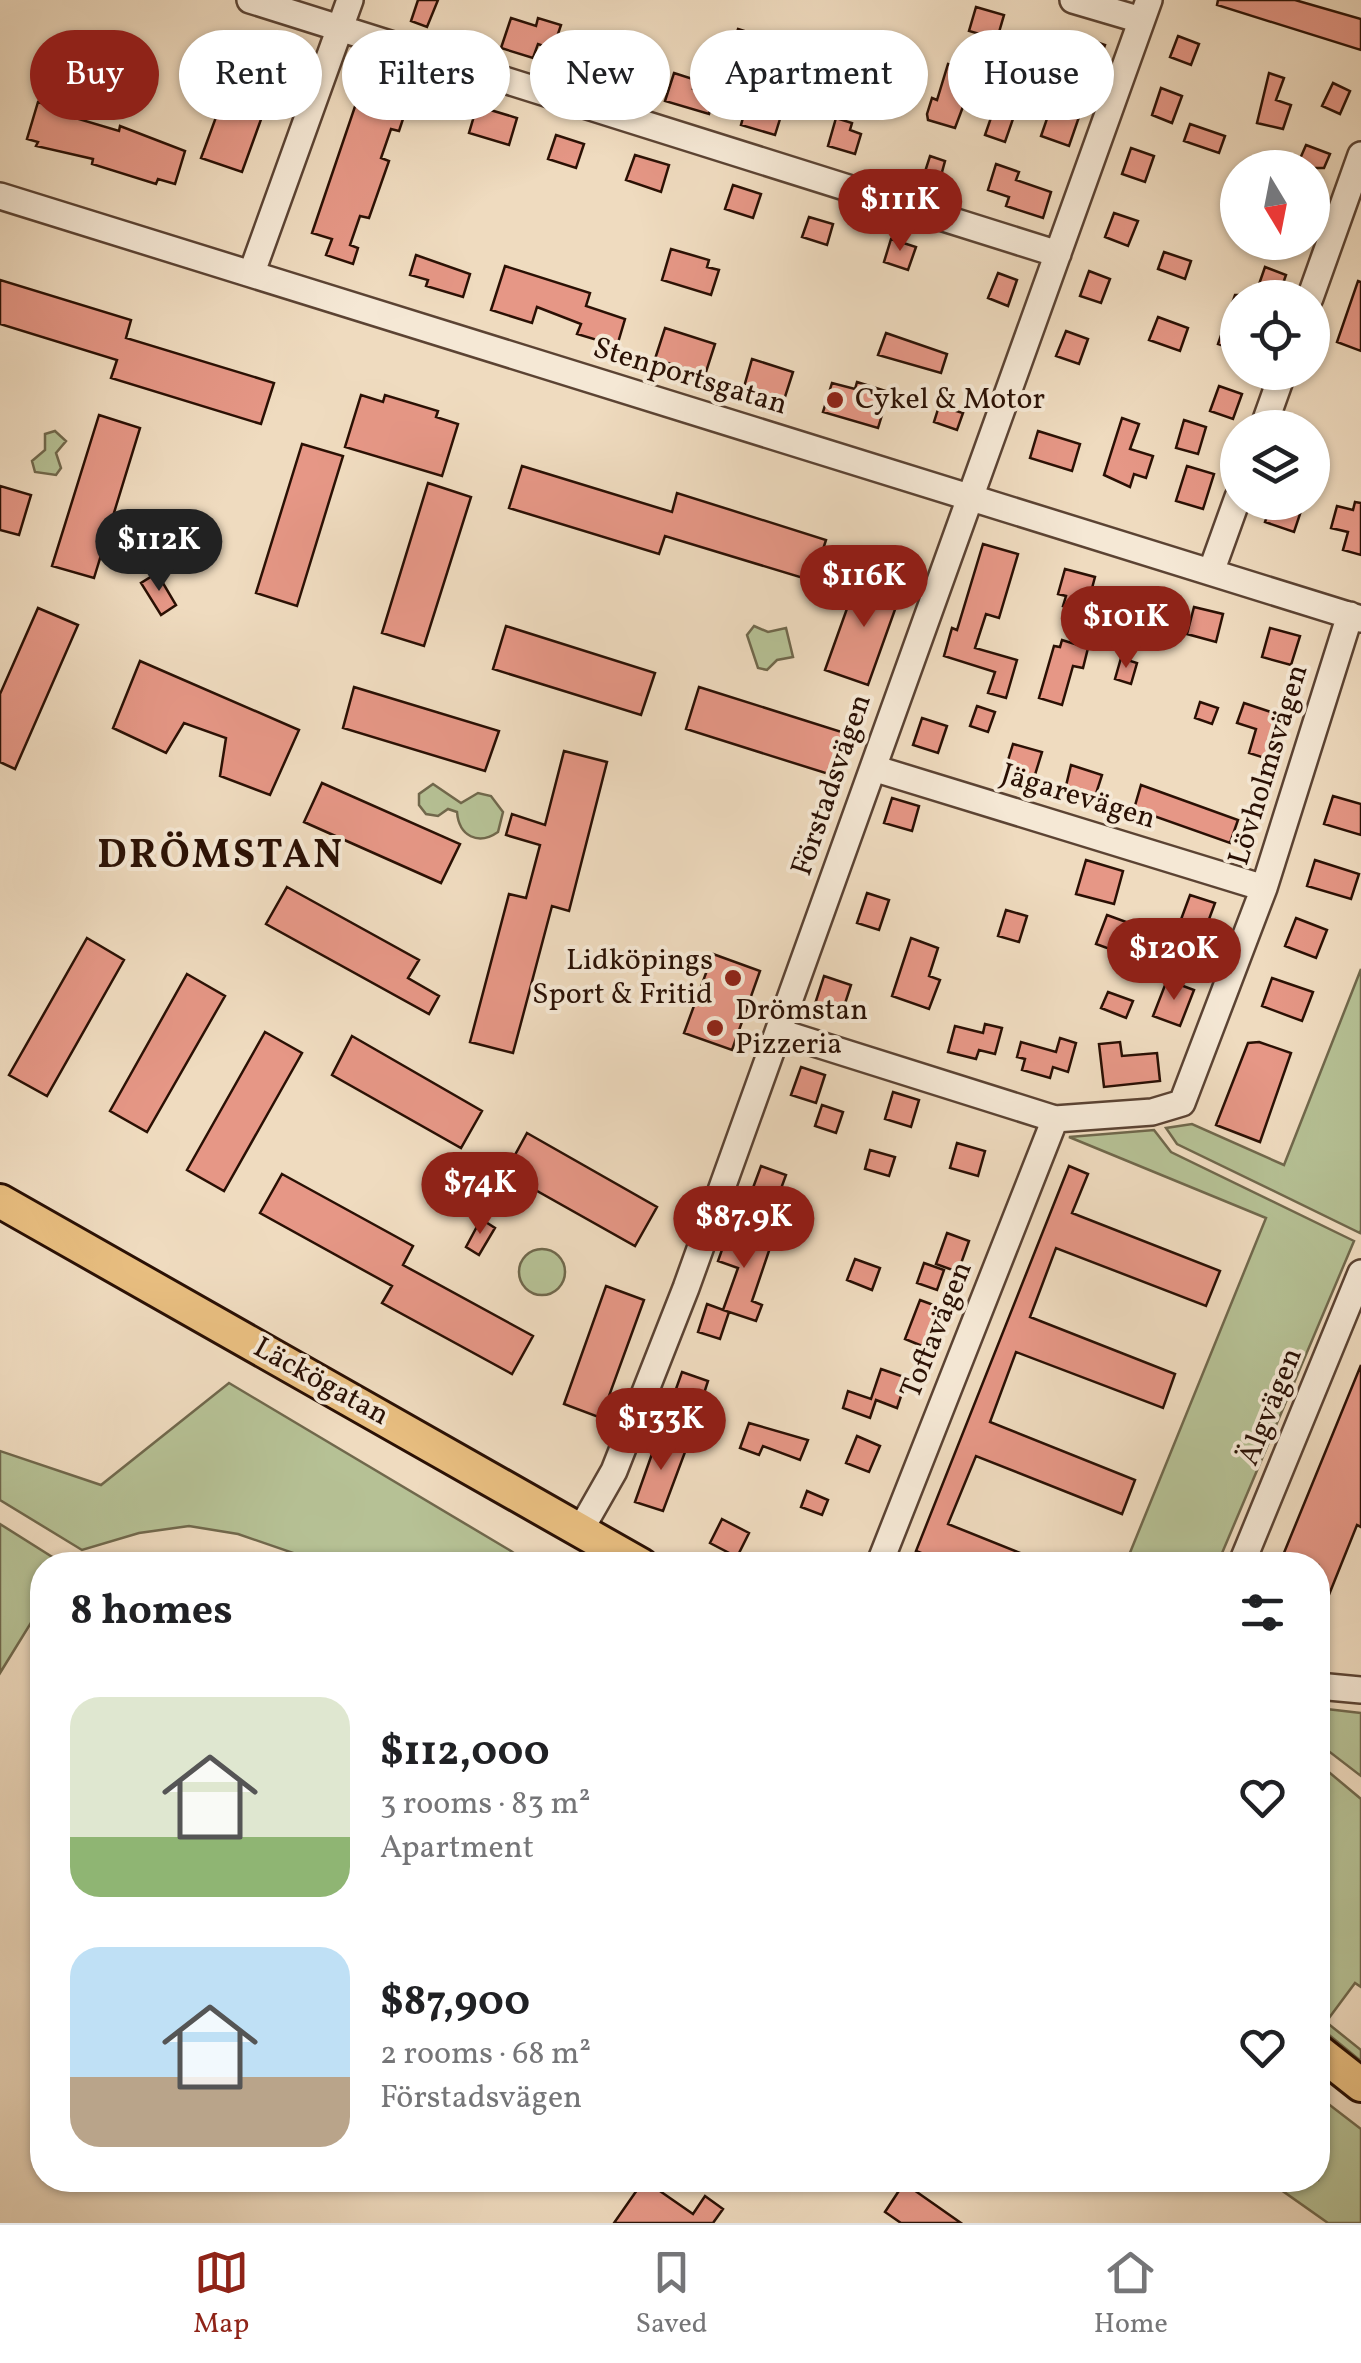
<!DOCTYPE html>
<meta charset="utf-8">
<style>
:root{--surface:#fff;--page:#f6f6f6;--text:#202124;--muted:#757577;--line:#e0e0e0;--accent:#8f2418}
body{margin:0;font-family:Vollkorn,serif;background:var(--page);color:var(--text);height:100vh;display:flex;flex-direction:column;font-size:38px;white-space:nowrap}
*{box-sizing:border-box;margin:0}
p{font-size:32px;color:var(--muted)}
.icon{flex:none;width:55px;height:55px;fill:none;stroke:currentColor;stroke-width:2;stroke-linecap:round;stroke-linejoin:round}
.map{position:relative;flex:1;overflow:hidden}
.details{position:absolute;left:30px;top:1552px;width:1300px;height:640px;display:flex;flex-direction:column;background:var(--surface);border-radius:40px;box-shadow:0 2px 8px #0004}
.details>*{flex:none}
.top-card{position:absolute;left:30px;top:30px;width:1302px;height:90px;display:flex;gap:20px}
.needle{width:65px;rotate:170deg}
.tools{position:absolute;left:1220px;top:150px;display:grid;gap:20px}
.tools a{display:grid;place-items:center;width:110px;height:110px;border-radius:50%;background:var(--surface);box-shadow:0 2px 8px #0004;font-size:50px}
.price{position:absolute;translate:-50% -85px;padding:0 22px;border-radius:35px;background:var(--accent);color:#fff;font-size:32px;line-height:65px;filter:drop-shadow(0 2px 5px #0008)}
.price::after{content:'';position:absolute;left:50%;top:60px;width:30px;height:22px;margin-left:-15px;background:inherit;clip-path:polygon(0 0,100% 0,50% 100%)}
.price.on{background:#222;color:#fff}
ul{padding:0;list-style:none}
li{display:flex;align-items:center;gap:30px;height:250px;padding:0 40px}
li span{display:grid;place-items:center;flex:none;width:280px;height:200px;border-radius:30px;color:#555}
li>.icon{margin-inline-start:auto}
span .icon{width:120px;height:120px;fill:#fffc;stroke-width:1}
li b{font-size:42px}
h2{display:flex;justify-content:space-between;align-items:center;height:120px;padding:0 40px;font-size:42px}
.pill{padding:0 35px;border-radius:45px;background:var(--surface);box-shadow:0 2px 8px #0004;font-size:35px;line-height:90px}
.pill.on{background:var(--accent);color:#fff}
.menu{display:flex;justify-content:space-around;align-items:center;height:140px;border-top:2px solid var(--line);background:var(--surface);font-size:28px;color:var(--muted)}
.menu a{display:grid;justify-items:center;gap:5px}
.menu .on{color:var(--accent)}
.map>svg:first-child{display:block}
.green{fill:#b6c195;stroke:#70684c;stroke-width:2.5}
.building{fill:#e69786;stroke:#2a1004;stroke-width:2.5}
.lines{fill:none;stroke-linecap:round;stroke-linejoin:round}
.minor-casing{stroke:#5b4333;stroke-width:30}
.major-casing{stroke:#2a1004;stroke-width:38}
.minor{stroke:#f5e8d5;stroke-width:25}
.major{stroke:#e8be80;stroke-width:32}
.poi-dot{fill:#8f2418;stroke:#f5e8d5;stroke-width:4}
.labels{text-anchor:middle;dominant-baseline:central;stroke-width:8;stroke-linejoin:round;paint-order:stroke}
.street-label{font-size:30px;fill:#2a1004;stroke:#f5e8d5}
.poi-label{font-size:30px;fill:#2a1004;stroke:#f5e8d5;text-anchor:start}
.district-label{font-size:40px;font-weight:bold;letter-spacing:2.5px;fill:#2a1004;stroke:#f5e8d5}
</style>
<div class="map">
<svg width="1361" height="2223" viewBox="0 0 1361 2223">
<rect width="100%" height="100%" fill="#efdbbf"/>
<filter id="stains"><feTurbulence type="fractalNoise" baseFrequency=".002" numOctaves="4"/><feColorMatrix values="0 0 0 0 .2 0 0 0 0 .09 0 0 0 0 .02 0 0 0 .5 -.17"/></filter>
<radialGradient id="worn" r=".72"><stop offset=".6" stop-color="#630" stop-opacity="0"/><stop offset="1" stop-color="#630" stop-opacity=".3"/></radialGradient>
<!-- green -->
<path class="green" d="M55,431L66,441L56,453L61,468L56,475L35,472L32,461L45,450V434Z
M754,626L768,632L786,628L793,657L777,660L767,670L758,668L747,635Z
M433,784L461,803L478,793L491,796L503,812L498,832C478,846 459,836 457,812L448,809L438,816L426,814L419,805V794Z
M1361,969V1230L1360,1233L1177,1144L1166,1128L1192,1124L1284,1165Z
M1154,1130L1171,1152L1354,1241L1217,1565H1125L1266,1218L1069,1137Z
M519 1272a23 23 0 1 1 46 0a23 23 0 1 1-46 0Z
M229,1383L511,1551L531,1565H328L238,1534L189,1526L139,1533L82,1550L0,1500V1451L101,1485Z
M0,1524L65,1565H42V1605L0,1673Z
M1318,1708L1361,1713V1776L1318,1743Z
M1318,1763L1361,1799V1987L1355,1983L1326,2022L1361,2050V2061L1318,2026Z
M1318,2096L1361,2129V2223H1328L1267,2180H1318Z"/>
<!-- building -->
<path class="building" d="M418,0H438L427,27L411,21Z
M1218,0H1295L1361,19V50L1217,5Z
M976,7L1004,15L997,39L969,31Z
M511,18L536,26L538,18L561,25L553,49L538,44L533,58L501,48Z
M738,29L766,38L761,54L733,45Z
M1076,35L1105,45L1094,75L1065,65Z
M1178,36L1199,44L1191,65L1170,57Z
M595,37L616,44L604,82L574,72L583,46L592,49Z
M1012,42L1028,47L1020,73L1003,68Z
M241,49L281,64L242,172L201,158Z
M948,64L976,72L955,128L928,120L927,114L932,98L937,100Z
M841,66L861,72L856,88L837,83Z
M674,73L696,80L693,89L714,96L709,114L665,101Z
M1269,73L1284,78L1276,100L1291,105L1283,129L1257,123Z
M366,74L405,87L396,113L404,116L399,131L391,129L381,158L389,161L369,218L360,216L350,245L358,248L353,264L326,255L332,239L312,233Z
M1333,83L1350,91L1340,114L1322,106Z
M1161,88L1182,96L1172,123L1152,115Z
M749,96L784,106L775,135L741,125Z
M38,102L57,108L55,112L119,131L120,126L185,151L175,184L158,179L156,184L92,164L93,159L36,146L38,142L27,139Z
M477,106L517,118L509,145L469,133Z
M1051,107L1079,117L1069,146L1041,136Z
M994,109L1014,116L1005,142L985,135Z
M836,118L852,123L850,130L861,134L855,154L828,146Z
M1190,124L1225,136L1219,153L1184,141Z
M556,135L584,144L576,168L548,159Z
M1306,145L1330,154L1324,168H1296Z
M1131,148L1154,156L1145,182L1122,174Z
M635,155L669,165L661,192L626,180Z
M930,156L945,161L939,183L923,178Z
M996,164L1019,172L1016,180L1051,192L1043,218L1006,206L1009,197L988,190Z
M733,185L761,194L753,218L725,209Z
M1114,213L1138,221L1128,246L1105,237Z
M809,217L833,224L827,245L802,237Z
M891,239L916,247L908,270L884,262Z
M671,249L709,260L707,267L719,270L711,295L662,280Z
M1164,252L1191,261L1185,279L1158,269Z
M416,255L470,274L463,297L426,286L428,280L410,275Z
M505,266L590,293L586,306L625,319L617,346L577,334L581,324L537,307L532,323L491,310Z
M1265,267L1286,275L1278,298L1257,290Z
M1089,271L1110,279L1101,303L1080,296Z
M998,273L1017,280L1008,306L988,298Z
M0,280L131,320L126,338L274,383L261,424L111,378L117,360L0,324Z
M1358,281L1361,282V351L1337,342Z
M1235,295H1238V351L1218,344Z
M1158,317L1188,328L1180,351L1149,340Z
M665,328L715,344L705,375L655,359Z
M1066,331L1088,339L1079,364L1056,356Z
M886,333L947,354L941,373L878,355Z
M752,359L793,372L784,400L744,387Z
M857,382L889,392L878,428L823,412L832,383L855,389Z
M1219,386L1242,394L1233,419L1210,411Z
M361,395L383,402L385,395L438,411L436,417L458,424L442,476L345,447Z
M939,406L963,413L957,430L934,422Z
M99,415L140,428L94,578L52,566Z
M1122,418L1139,424L1130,449L1153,456L1146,478L1134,474L1130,487L1104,475Z
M1184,420L1206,427L1198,454L1176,448Z
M1038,431L1080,444L1072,471L1030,458Z
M302,444L343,456L297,606L256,593Z
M522,466L672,512L677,493L826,540L813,581L665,536L659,554L509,508Z
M1187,466L1214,474L1203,509L1176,501Z
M428,483L471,497L424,646L382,633Z
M0,486L31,495L19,535L0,530Z
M1272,502L1302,508L1294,532L1265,522Z
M1355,502L1361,503V555L1343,550L1348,532L1331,528L1337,506L1353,510Z
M983,544L1018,554L999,618L986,614L975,648L1017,660L1006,698L988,693L995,672L944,656L952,628L957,630Z
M1065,569L1095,577L1088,603L1081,601L1078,610L1063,606L1066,596L1058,594Z
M157,573L176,605L161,615L141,583Z
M859,575L902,590L868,685L825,670Z
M1128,588L1155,596L1144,633L1131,629L1132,619L1120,615Z
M1194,607L1223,614L1216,642L1187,634Z
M38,608L78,625L15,769L0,762V694Z
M506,626L655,673L641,715L493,669Z
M1270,628L1300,636L1291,665L1262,657Z
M1062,640L1088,648L1083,668L1073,666L1062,705L1039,698L1054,646L1060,647Z
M1121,658L1137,663L1131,684L1115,679Z
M140,661L299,730L270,795L220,776L226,738L184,723L166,753L113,728Z
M354,687L499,731L485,771L343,728Z
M699,687L848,734L835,776L686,729Z
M1200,702L1218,708L1212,724L1195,718Z
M1244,703L1280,715L1271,760L1249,753L1256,729L1237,723Z
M977,706L995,712L988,732L970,726Z
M922,718L947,726L938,753L913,745Z
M1013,744L1042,752L1034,778L1005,770Z
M564,751L607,762L569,911L552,906L513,1053L470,1042L509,894L526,898L540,845L506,835L512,814L545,825Z
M1071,765L1102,775L1094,800L1065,790Z
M322,783L460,844L441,883L304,822Z
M1141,785L1238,820L1230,843L1134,809Z
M1333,796L1361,804V835L1324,824Z
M892,798L919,806L912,831L884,823Z
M1086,860L1123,871L1114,904L1076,894Z
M1315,860L1359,874L1351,899L1307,886Z
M287,887L419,960L408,978L439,996L429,1014L266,924Z
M867,893L889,900L879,930L857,923Z
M1190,895L1215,903L1198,949L1188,946L1184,957L1169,952Z
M1006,910L1027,916L1019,942L998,936Z
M1107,915L1129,923L1118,952L1096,944Z
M1296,918L1327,930L1316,958L1285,946Z
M87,938L124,960L47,1096L9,1075Z
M911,938L938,948L929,976L940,980L929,1009L892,996Z
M713,954L760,971L732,1050L684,1033Z
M187,974L225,996L147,1132L110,1111Z
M824,976L851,985L841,1016L814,1007Z
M1272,978L1313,992L1302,1021L1262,1006Z
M1167,980L1194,990L1180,1026L1153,1016Z
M1108,992L1133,1001L1126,1018L1101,1008Z
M985,1024L1002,1028L995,1054L979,1050L976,1059L948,1052L955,1026L983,1033Z
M265,1032L302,1053L224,1191L187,1170Z
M352,1036L482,1111L461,1148L332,1075Z
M1060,1038L1076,1043L1068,1072L1053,1067L1050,1078L1022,1070L1025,1059L1017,1057L1021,1042L1056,1052Z
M1120,1042L1122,1056L1157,1053L1160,1081L1104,1087L1099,1044Z
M1259,1042L1291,1053L1260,1142L1216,1125L1248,1043Z
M801,1067L825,1075L816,1103L791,1095Z
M893,1092L919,1100L911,1127L885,1119Z
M822,1105L843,1112L836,1133L815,1126Z
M527,1133L657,1207L635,1246L505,1173Z
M957,1143L985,1151L978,1176L950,1168Z
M870,1150L895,1157L889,1176L865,1169Z
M761,1166L786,1175L775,1205L750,1196Z
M1069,1166L1088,1174L1072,1213L1220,1271L1206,1306L1056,1248L1030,1317L1175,1374L1163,1408L1016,1352L990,1422L1135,1480L1122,1514L976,1456L948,1524L1050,1565H951L916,1551Z
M282,1174L413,1246L403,1265L533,1336L512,1374L382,1303L392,1286L260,1213Z
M481,1219L495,1228L479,1255L466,1247Z
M730,1227L772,1242L752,1301L762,1305L756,1321L723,1310L738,1268L718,1261Z
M947,1233L969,1241L958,1272L936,1264Z
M855,1259L880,1268L872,1290L847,1280Z
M924,1263L944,1270L937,1290L917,1283Z
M606,1286L644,1300L601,1418L564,1404Z
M920,1300L947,1310L932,1350L905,1339Z
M707,1304L729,1312L720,1339L698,1332Z
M1361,1365V1527L1357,1525L1318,1622V1565H1279Z
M881,1369L907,1378L897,1408L876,1400L870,1418L843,1408L848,1391L871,1399Z
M682,1372L708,1381L698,1412L671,1403Z
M749,1423L808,1440L800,1460L763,1446L759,1455L740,1448Z
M659,1434L688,1444L663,1511L635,1502Z
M857,1436L880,1446L869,1472L846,1463Z
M807,1491L828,1500L822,1515L801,1507Z
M722,1519L749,1533L737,1557L710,1543Z
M644,2180L693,2214L705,2196L723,2209L713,2223H614Z
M904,2183L961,2223H901L885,2212Z"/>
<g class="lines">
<defs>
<path id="minor" d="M250,0L1058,254
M1073,0L1141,20
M0,196L1361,619
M252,272L350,0
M1310,298L1361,155
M1263,428L1283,372
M1211,572L1238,497
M873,768L1264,888
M779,1032L1055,1119L1152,1112L1182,1103L1264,888L1350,615
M581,1529L614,1471L686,1288L1149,0
M879,1565L1055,1119
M1241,1565L1361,1273
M1318,1686L1361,1690"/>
<path id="major" d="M0,1201L641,1565
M1318,2051L1361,2085"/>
</defs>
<!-- minor casing -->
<use href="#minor" class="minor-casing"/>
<!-- major casing -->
<use href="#major" class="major-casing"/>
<!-- minor -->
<use href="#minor" class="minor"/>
<!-- major -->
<use href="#major" class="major"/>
</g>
<!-- markers -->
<g class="poi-dot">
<circle cx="835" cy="400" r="10"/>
<circle cx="733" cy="978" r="10"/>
<circle cx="715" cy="1028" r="10"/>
</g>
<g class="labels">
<!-- street labels -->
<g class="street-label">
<text transform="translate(690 377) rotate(17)">Stenportsgatan</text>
<text transform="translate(1269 765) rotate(-73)">Lövholmsvägen</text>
<text transform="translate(832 785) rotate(-71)">Förstadsvägen</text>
<text transform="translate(1078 797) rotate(17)">Jägarevägen</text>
<text transform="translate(937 1330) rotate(-68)">Toftavägen</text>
<text transform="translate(321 1382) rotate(29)">Läckögatan</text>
<text transform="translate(1271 1407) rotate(-68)">Älgvägen</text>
</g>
<!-- poi labels -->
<g class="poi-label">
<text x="855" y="400">Cykel &amp; Motor</text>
<text x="713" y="961" text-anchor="end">Lidköpings<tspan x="713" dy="34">Sport &amp; Fritid</tspan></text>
<text x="735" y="1011">Drömstan<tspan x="735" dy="34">Pizzeria</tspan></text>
</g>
<!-- district labels -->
<g class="district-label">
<text x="221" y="857">DRÖMSTAN</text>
</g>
</g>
<rect width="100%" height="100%" filter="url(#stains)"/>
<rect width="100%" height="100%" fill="url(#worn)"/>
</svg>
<div class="tools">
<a><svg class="needle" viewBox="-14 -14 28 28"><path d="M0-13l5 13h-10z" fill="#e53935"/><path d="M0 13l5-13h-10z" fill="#757577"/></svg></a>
<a><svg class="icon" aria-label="locate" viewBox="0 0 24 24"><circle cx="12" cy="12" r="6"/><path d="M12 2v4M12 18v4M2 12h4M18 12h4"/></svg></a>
<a><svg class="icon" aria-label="layers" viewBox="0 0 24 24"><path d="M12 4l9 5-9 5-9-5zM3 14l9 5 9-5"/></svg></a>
</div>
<b class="price" style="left:900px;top:254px">$111K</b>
<b class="price on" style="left:159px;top:594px">$112K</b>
<b class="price" style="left:864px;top:630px">$116K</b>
<b class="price" style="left:1126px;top:671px">$101K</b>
<b class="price" style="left:1174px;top:1003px">$120K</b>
<b class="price" style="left:480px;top:1237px">$74K</b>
<b class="price" style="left:744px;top:1271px">$87.9K</b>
<b class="price" style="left:661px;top:1473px">$133K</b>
<div class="top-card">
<a class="pill on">Buy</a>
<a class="pill">Rent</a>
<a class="pill">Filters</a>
<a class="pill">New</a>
<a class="pill">Apartment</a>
<a class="pill">House</a>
</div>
<section class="details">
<h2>8 homes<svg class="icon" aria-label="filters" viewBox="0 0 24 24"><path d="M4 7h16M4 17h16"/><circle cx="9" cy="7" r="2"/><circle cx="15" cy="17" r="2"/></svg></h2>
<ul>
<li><span style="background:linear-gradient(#dfe7d0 70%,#8fb573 0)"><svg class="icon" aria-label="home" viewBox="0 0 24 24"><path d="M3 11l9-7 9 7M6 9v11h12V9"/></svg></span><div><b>$112,000</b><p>3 rooms · 83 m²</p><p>Apartment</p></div><svg class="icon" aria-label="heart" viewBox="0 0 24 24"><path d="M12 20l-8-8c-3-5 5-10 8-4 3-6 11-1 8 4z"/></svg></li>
<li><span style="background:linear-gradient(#bfe0f5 65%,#b9a48a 0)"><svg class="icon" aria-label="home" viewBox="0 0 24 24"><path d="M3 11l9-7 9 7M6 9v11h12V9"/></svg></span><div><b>$87,900</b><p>2 rooms · 68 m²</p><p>Förstadsvägen</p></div><svg class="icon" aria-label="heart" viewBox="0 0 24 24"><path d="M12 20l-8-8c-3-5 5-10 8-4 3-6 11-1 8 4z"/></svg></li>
</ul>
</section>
</div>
<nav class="menu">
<a class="on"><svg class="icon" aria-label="map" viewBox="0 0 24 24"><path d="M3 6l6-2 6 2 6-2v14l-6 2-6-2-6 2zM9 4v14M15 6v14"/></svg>Map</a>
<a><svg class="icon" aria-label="saved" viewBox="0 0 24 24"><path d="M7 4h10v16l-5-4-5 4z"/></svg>Saved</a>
<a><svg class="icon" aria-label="home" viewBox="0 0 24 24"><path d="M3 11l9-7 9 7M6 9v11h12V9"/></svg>Home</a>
</nav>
